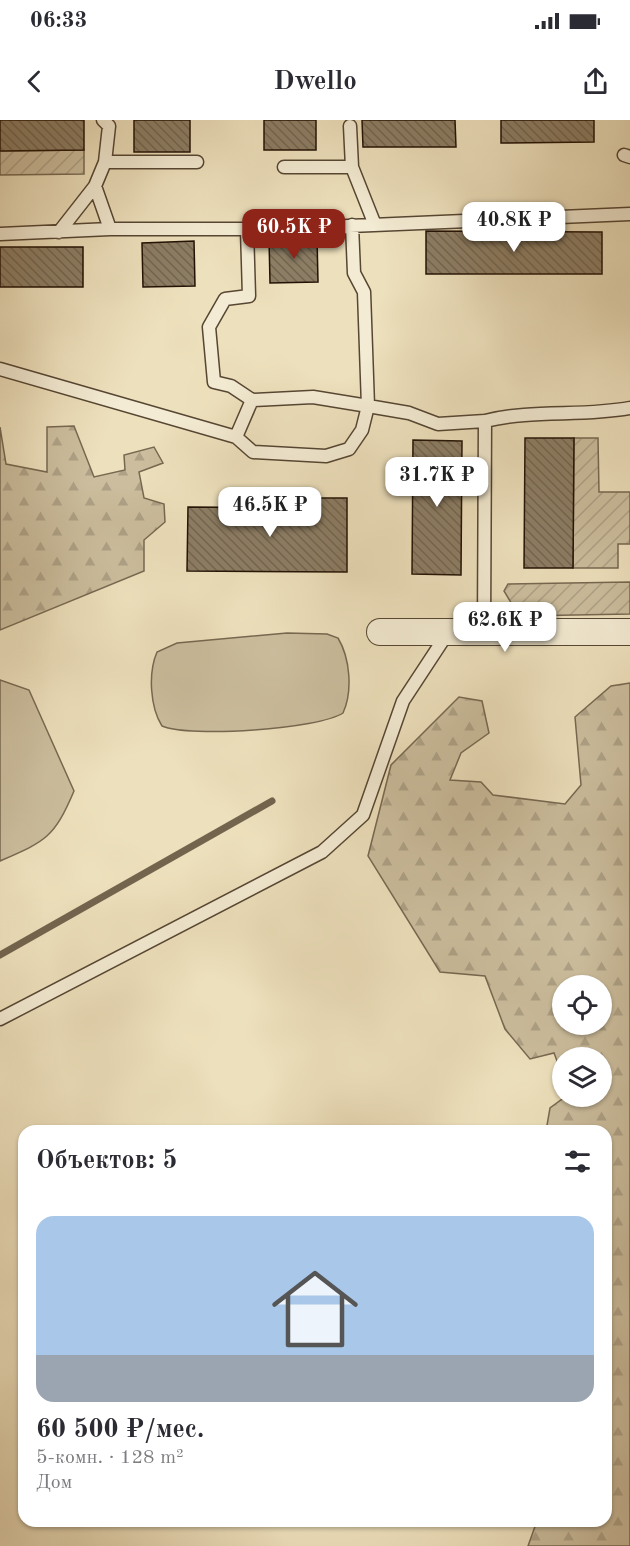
<!DOCTYPE html>
<html lang="ru">
<meta charset="utf-8">
<style>
:root{--surface:#fff;--page:#f2f2f3;--text:#2b2b33;--muted:#7c7c81;--line:#e1e1e2;--accent:#8f2418}
body{margin:0;font-family:"Old Standard TT",serif;background:var(--page);color:var(--text);height:100vh;display:flex;flex-direction:column;font-size:22px;white-space:nowrap}
*{box-sizing:border-box;margin:0}
p{font-size:20px;color:var(--muted)}
.icon{flex:none;width:33px;height:33px;fill:none;stroke:currentColor;stroke-width:2;stroke-linecap:round;stroke-linejoin:round}
.map{position:relative;flex:1;overflow:hidden}
.details{position:absolute;left:18px;top:1005px;width:594px;height:402px;display:flex;flex-direction:column;background:var(--surface);border-radius:18px;box-shadow:0 2px 4px #0004}
.details>*{flex:none}
.buttons{position:absolute;left:552px;top:855px;display:grid;gap:12px}
.buttons a{display:grid;place-items:center;width:60px;height:60px;border-radius:50%;background:var(--surface);box-shadow:0 2px 4px #0004;font-size:30px}
.price{position:absolute;translate:-50% -51px;padding:0 14px;border-radius:12px;background:#fff;color:#222;font-size:20px;line-height:39px;filter:drop-shadow(0 2px 3px #0008)}
.price::after{content:'';position:absolute;left:50%;top:36px;width:18px;height:14px;margin-left:-9px;background:inherit;clip-path:polygon(0 0,100% 0,50% 100%)}
.price.on{background:var(--accent);color:#fff}
ul{padding:0;list-style:none}
li{display:grid;align-content:center;gap:12px;height:318px;padding:0 18px}
li+li{border-top:2px solid var(--line)}
li span{display:grid;place-items:center;height:186px;border-radius:18px;color:#555}
li>.icon{margin-inline-start:auto}
span .icon{width:108px;height:108px;fill:#fffc;stroke-width:1}
li b{font-size:26px}
h2{display:flex;justify-content:space-between;align-items:center;height:72px;padding:0 18px;font-size:26px}
.status{display:flex;justify-content:space-between;align-items:center;height:42px;padding:0 30px;background:var(--surface);direction:ltr}
.status svg{height:16px;fill:currentColor}
header{display:flex;justify-content:space-between;align-items:center;height:78px;padding:0 18px;background:var(--surface);font-size:27px;font-weight:700}
.map>svg:first-child{display:block}
.grass{fill:#cbbd9d;stroke:#776851;stroke-width:1.5}
.forest{fill:url(#forest-firs);stroke:#776851;stroke-width:1.5;fill-rule:evenodd}
.garden{fill:url(#garden-furrows);stroke:#776851;stroke-width:1.5}
.lines{fill:none;stroke-linecap:round;stroke-linejoin:round}
.stream{stroke:#73644e;stroke-width:7}
.building{fill:url(#building-back-hatch);stroke:#231205;stroke-width:1.5}
.service-casing{stroke:#564633;stroke-width:15}
.minor-casing{stroke:#564633;stroke-width:28}
.service{stroke:#f3ebd3;stroke-width:12}
.minor{stroke:#f3ebd3;stroke-width:26}
</style>
<div class="status"><b>06:33</b><svg viewBox="0 0 49 12"><path d="M0 12V9h3v3zM5 12V6h3v6zM10 12V3h3v9zM15 12V0h3v12zM26 1h20v11H26zM47 4h2v5h-2z"/></svg></div>
<header><svg class="icon" aria-label="back" viewBox="0 0 24 24"><path d="M15 5l-7 7 7 7"/></svg>Dwello<svg class="icon" aria-label="share" viewBox="0 0 24 24"><path d="M12 15V3M7 8l5-5 5 5M5 13v7h14v-7"/></svg></header>
<div class="map">
<svg width="630" height="1426" viewBox="0 0 630 1426">
<defs>
<pattern id="forest-firs" width="22" height="20" patternUnits="userSpaceOnUse" patternTransform="scale(1.5)"><rect width="22" height="20" fill="#cbbd9d"/><path d="M5 1l3.5 6h-7zM16 11l3.5 6h-7z" fill="#aea186"/></pattern>
<pattern id="garden-furrows" width="10" height="10" patternUnits="userSpaceOnUse" patternTransform="scale(1.5)"><rect width="10" height="10" fill="#cbbd9d"/><path d="M-1 1l2-2M0 10L10 0M9 11l2-2" fill="none" stroke="#aea186"/></pattern>
<pattern id="building-back-hatch" width="6" height="6" patternUnits="userSpaceOnUse" patternTransform="scale(1.5)"><rect width="6" height="6" fill="#8c7d64"/><path d="M-1 5l2 2M0 0l6 6M5-1l2 2" fill="none" stroke="#726550"/></pattern>
</defs>
<rect width="100%" height="100%" fill="#ede0bc"/>
<filter id="stains"><feTurbulence type="fractalNoise" baseFrequency=".00333" numOctaves="4"/><feColorMatrix values="0 0 0 0 .2 0 0 0 0 .09 0 0 0 0 .02 0 0 0 .5 -.17"/></filter>
<radialGradient id="worn" r=".72"><stop offset=".6" stop-color="#630" stop-opacity="0"/><stop offset="1" stop-color="#630" stop-opacity=".3"/></radialGradient>
<!-- grass -->
<path class="grass" d="M287,513L327,514L338,518C350,538 353,571 343,593C319,609 190,618 162,606C150,587 148,553 157,532L177,523Z
M0,560L29,570L74,671C54,718 46,721 0,741Z"/>
<!-- forest -->
<path class="forest" d="M74,306L94,357L125,350L124,335L154,327L163,343L139,352L144,378L164,384L165,402L144,420V451L0,510V307L6,344L47,352V307Z
M630,563V1426H528L537,1401H606V1011H546L550,988L565,977L602,976V938H562V954L554,933L530,939L505,909L485,856L440,852L368,736L391,645L459,577L482,581L489,613L461,633L450,660L481,662L493,675L565,684L581,665L575,597L611,566ZM562,866H602V904H562Z"/>
<!-- garden -->
<path class="garden" d="M84,30V54L0,55V31Z
M574,318H598L599,372H630V424H618V448H573Z
M630,462V494L519,496L504,471L508,464Z"/>
<g class="lines">
<!-- stream -->
<path class="stream" d="M0,835L272,681"/>
</g>
<!-- building -->
<path class="building" d="M0,0H84V30L0,31Z
M134,0H190V32H134Z
M264,0H316V30H264Z
M362,0H455L456,27H363Z
M501,0H594V22L501,23Z
M426,111L602,112V154H426Z
M317,117L318,162L270,163L269,118Z
M194,121L195,166L143,167L142,123Z
M0,127H83V167H0Z
M525,318H574L573,448H524Z
M413,320L462,321L461,455L412,454Z
M304,378H347V452L187,451L188,387L304,388Z"/>
<g class="lines">
<defs>
<path id="service" d="M103,0L109,6L105,42L95,66L110,109
M350,6L352,47L375,105
M624,35L630,37
M105,42H197
M284,47H352
M247,109L249,176L225,179L209,207L214,262L231,266L252,280
M59,112L95,66
M0,114L110,109H279L630,94
M0,249L236,317L253,332L326,336L349,329L362,310L368,286L409,293L438,304L485,301L484,511
M485,301C533,289 582,297 630,288
M236,317L252,280L313,277L368,286L364,172L354,153L352,105
M0,899L322,732L363,695L403,581L449,511"/>
<path id="minor" d="M380,512H630"/>
</defs>
<!-- service casing -->
<use href="#service" class="service-casing"/>
<!-- minor casing -->
<use href="#minor" class="minor-casing"/>
<!-- service -->
<use href="#service" class="service"/>
<!-- minor -->
<use href="#minor" class="minor"/>
</g>
<rect width="100%" height="100%" filter="url(#stains)"/>
<rect width="100%" height="100%" fill="url(#worn)"/>
</svg>
<div class="buttons">
<a><svg class="icon" aria-label="locate" viewBox="0 0 24 24"><circle cx="12" cy="12" r="6"/><path d="M12 2v4M12 18v4M2 12h4M18 12h4"/></svg></a>
<a><svg class="icon" aria-label="layers" viewBox="0 0 24 24"><path d="M12 4l9 5-9 5-9-5zM3 14l9 5 9-5"/></svg></a>
</div>
<b class="price" style="left:514px;top:133px">40.8K ₽</b>
<b class="price on" style="left:294px;top:140px">60.5K ₽</b>
<b class="price" style="left:437px;top:388px">31.7K ₽</b>
<b class="price" style="left:270px;top:418px">46.5K ₽</b>
<b class="price" style="left:505px;top:533px">62.6K ₽</b>
<section class="details">
<h2>Объектов: 5<svg class="icon" aria-label="filters" viewBox="0 0 24 24"><path d="M4 7h16M4 17h16"/><circle cx="9" cy="7" r="2"/><circle cx="15" cy="17" r="2"/></svg></h2>
<ul>
<li><span style="background:linear-gradient(#a9c7e8 75%,#9aa5b1 0)"><svg class="icon" aria-label="home" viewBox="0 0 24 24"><path d="M3 11l9-7 9 7M6 9v11h12V9"/></svg></span><div><b>60 500 ₽/мес.</b><p>5-комн. · 128 m²</p><p>Дом</p></div></li>
</ul>
</section>
</div>
